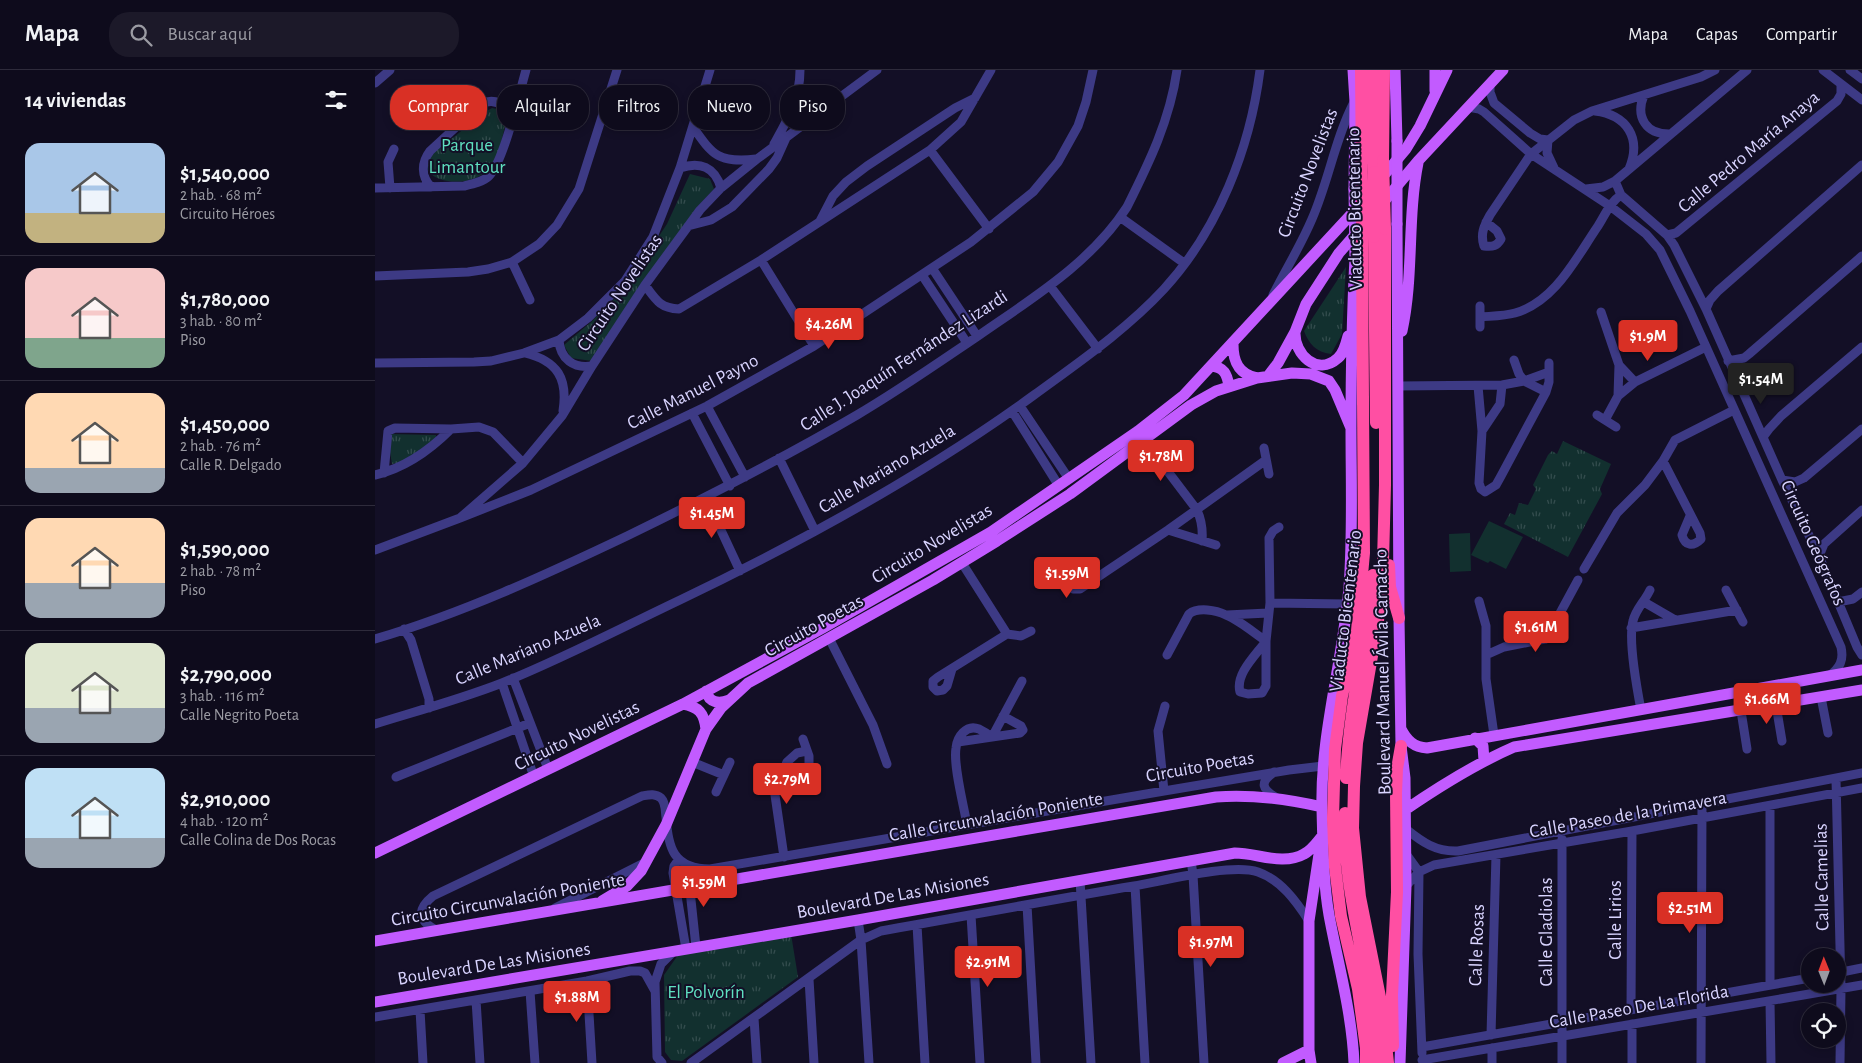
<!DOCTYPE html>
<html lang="es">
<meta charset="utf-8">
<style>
:root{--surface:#0e0b1c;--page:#1c1929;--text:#f1f3f6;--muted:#9b9ba3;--line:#2e2b3b;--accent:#d93025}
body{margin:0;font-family:"Alegreya Sans",sans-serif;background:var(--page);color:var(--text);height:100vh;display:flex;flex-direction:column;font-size:19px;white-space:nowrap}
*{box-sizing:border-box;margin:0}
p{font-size:16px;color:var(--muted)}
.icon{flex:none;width:28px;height:28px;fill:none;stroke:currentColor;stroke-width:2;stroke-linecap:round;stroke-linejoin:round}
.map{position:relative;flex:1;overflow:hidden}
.sheet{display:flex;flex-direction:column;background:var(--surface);width:375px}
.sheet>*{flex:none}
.hud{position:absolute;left:15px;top:15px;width:475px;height:45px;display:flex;gap:10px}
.needle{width:32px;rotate:359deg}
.fabs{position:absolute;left:1426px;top:878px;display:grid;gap:10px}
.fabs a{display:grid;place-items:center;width:45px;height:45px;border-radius:50%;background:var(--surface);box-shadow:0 2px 8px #0003,0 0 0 1px var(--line);font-size:25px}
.price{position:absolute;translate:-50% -42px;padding:0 11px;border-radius:5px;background:var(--accent);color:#fff;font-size:16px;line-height:32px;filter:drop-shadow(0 1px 2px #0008)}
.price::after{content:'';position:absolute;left:50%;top:30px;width:15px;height:11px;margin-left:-8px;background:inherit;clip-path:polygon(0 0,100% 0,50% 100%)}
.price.current{background:#222;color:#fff}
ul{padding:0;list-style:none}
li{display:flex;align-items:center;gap:15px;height:125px;padding:0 25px}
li+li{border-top:1px solid var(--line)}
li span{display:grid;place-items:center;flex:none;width:140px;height:100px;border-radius:15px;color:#555}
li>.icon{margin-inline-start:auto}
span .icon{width:60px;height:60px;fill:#fffc;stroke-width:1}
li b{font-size:21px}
h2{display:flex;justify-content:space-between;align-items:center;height:60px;padding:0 25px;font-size:21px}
.chip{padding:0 18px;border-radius:20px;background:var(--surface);box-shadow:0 2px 8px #0003,0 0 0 1px var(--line);font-size:18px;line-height:45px}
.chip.current{background:var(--accent);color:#fff}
header{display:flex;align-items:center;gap:30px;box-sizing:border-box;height:70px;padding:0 25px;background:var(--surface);border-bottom:1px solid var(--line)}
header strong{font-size:24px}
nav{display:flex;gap:28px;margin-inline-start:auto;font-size:18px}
.search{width:350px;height:45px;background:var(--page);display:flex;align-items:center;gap:12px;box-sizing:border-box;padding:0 18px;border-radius:20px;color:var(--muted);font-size:19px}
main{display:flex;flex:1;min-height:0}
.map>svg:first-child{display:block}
.park{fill:url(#park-tufts)}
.pitch{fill:#12302f}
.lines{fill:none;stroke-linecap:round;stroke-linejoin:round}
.minor{stroke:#3d3a85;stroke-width:9}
.major{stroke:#c25bff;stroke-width:11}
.highway{stroke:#ff4fa3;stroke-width:12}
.major-bridge{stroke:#c25bff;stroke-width:11}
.highway-bridge{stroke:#ff4fa3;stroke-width:12}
.labels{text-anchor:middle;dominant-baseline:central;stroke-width:4;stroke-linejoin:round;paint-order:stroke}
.park-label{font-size:19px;fill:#5fe0c0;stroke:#130f26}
.street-label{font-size:19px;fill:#d9d4ff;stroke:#130f26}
</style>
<header>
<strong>Mapa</strong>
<div class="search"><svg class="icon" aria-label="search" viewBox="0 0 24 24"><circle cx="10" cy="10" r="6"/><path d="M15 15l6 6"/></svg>Buscar aquí</div>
<nav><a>Mapa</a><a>Capas</a><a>Compartir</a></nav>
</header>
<main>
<section class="sheet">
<h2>14 viviendas<svg class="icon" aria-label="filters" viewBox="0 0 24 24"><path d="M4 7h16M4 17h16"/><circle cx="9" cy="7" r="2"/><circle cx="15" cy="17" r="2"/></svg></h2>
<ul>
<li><span style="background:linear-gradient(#a9c7e8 70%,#c2b280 0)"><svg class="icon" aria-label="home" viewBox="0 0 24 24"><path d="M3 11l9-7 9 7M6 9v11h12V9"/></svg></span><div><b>$1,540,000</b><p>2 hab. · 68 m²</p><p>Circuito Héroes</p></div></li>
<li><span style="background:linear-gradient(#f6c9c9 70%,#7fa58c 0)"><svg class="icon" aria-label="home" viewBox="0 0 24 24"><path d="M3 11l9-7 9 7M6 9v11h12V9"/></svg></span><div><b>$1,780,000</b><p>3 hab. · 80 m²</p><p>Piso</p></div></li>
<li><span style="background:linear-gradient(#ffd9b3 75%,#9aa5b1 0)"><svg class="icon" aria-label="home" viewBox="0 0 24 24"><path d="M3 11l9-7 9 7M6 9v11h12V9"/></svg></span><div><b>$1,450,000</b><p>2 hab. · 76 m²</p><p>Calle R. Delgado</p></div></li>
<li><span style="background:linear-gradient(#ffd9b3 65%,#9aa5b1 0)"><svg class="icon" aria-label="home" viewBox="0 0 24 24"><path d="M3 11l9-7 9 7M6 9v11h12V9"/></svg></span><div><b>$1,590,000</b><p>2 hab. · 78 m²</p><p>Piso</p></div></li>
<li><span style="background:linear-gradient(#dfe7d0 65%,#9aa5b1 0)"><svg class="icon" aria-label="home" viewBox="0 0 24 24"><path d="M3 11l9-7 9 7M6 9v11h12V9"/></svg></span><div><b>$2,790,000</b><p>3 hab. · 116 m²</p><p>Calle Negrito Poeta</p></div></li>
<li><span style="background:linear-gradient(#bfe0f5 70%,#9aa5b1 0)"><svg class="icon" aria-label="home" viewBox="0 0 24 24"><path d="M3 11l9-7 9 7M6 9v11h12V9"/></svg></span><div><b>$2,910,000</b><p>4 hab. · 120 m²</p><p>Calle Colina de Dos Rocas</p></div></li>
</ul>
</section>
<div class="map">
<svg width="1487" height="993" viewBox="0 0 1487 993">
<defs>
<pattern id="park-tufts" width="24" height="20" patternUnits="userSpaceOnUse" patternTransform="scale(1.25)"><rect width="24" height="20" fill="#12302f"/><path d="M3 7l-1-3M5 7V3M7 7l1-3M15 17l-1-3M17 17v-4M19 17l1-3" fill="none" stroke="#344d4e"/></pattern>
</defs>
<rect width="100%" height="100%" fill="#130f26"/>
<!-- park -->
<path class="park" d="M117,38L127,40L132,46C129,60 125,83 117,95C113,101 105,107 98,109C85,114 54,113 51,95C51,92 53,87 54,83L79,67L108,43Z
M315,104L335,109L339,119L322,137L217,291L196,288L189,275L216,252L249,219L292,154Z
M971,197L967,264L956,284C941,282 934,274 929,261Z
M12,364L61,365V370L34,391L17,394Z
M1188,371L1236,394L1225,419L1227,424L1193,487L1129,454L1135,443L1140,445L1144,433L1153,435L1161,419L1158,415L1173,385L1177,381L1182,384Z
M416,864L423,907L307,991L296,990L290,982L289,905L303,885Z"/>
<!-- pitch -->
<path class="pitch" d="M1114,451L1148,467L1131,499L1115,491L1113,493L1096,485Z
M1095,463L1096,501L1075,502L1074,464Z"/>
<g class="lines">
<!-- minor -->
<path class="minor" d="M1448,0L1487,30
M1475,0L1487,9
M0,13L15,0
M1115,14V22L1119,33L1155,63L1165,69L1173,70
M1269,25C1260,47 1271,65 1296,64
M1093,37L1104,39L1109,42L1156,84L1235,136L1271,164L1285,180L1315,241L1466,577C1469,590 1465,598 1454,606
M418,38L437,49
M1220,41C1252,45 1267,68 1254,99
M318,57C338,86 344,93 381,89
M1173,70L1172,83L1179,98
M399,74C413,49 425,29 425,0
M555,80L614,159
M305,98C325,91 340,97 346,118
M1240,111L1246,125L1292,165L1299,175L1331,239L1407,410L1444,486L1482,577L1487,585
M56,117C46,106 46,93 55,81L106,34C120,27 130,34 137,48
M0,118L89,116C98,114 108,112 114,106C129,91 144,24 151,0
M15,118L13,92L19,79
M1211,119L1228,117L1240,111L1372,0
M745,147L809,193
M445,151L458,126L471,112L492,96L580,38L600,28
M1111,152L1122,161L1126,169C1122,176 1118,177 1109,176C1105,164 1109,156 1115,145L1156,84L1199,50L1217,41L1326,7L1340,0
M313,156L336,150L357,137L394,99L402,88L411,68
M1292,165L1301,163L1462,31L1466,24V14
M386,190L439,276
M137,192L155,230
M557,198L602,266
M547,205L592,273
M0,206L93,202L113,199L137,192L164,174L182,155L204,119L242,0
M270,215C281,230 285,238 304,239L386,190L555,80L586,52L616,0
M675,216L723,279
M898,225C911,199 926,175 937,149C954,110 960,69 979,32
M1331,239L1335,230L1343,221L1487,95
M1226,242L1244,295L1243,326
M1105,247C1117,246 1129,246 1140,243C1180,232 1201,188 1223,156C1230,145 1235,132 1246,125
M1105,257V236
M184,270C185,289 199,299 217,296
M150,283C183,291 193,309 188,341
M1139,290L1144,304L1149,311L1174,302
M1353,291L1369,288L1374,284L1487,186
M0,293L99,292L116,291L149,283L184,270L213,248L250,211L278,167L305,98L335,0
M1244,295L1260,312
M1023,316L1127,315L1149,311L1171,322
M1103,316L1107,361L1104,413L1106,419L1110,422L1121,415L1126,406L1171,322L1174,312V293
M332,336L370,407
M645,336L694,409
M637,341L684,416
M317,343L355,416
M1222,345L1241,357
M1230,350L1243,326L1260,312L1331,277
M1107,361L1125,334L1127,315
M1388,367L1394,359L1406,346L1487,277
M769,370L822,440C827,451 828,459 827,471
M889,378L894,404
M404,388L440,461
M1288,391L1325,463L1326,469C1318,477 1310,476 1307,465L1315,446
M9,403L13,361L20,358L76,359
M0,405C30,398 54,381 76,359L104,357L118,362L148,393
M1407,410L1420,412L1429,408L1487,359
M331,428L365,501
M85,448L156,420L332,336L439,276L596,172L658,122L683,92L703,56L711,32L718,0
M793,460L841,475
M0,480L85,448L148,393L187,346L217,296L270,215L325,140L346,118L382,89L502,0
M1444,486L1449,474L1487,440
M587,493L632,564L646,566L656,561
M1209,499L1242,443L1270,415L1288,391L1300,370L1359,340
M689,512L698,519H705L793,460L891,390
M1351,520L1368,552
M1104,531L1111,556V609L1119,665
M1269,532L1300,550
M1463,532L1478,529L1487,522
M895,533L973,534
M852,545L893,543
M1256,558L1362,540
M29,559L36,570L54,629V638
M454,568L498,655L512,694
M0,569C88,543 170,505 252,466C330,428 407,389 482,345C523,321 563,293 603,266C656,229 716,193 752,137C774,93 795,50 802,0
M1171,569L1203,510
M891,571C881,585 860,604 865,622L873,624L887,623L891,616V571L895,533L894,468L898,461L904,457
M792,585L814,544C823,537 841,540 851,545C864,550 879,563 891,571
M1111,585L1129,577L1180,567L1182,565L1183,561L1180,553
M577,599L572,616L568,620L562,621L558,617V611L563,607L632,564
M138,608L173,699
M127,613L159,707
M1446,627L1453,663
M1401,635L1407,671
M1266,640C1262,619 1253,570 1258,551C1260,540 1270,531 1275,520
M1366,641L1372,679
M0,654C42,641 86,629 127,613C187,589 246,558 305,530C428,471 549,405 659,325C704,292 751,260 789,219C843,160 875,79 885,0
M583,672L645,663L648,660L646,656L628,646
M317,692L349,705
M899,702C884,713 887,719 902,728
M407,703L434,697V686L428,669
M21,707L155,653
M1461,709L1466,919L1465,993
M789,721L783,661L790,636
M341,722L355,692
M1395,736V915
M592,755C589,736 578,696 581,678C582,667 591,654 604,659C608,661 613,664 617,667L647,611
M1031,759C1047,772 1061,782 1083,781L1487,703
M1187,769V993
M1031,784L1044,802L1043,884L1047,983
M409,787L400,725L403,714L412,692L422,683L432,681
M304,789L299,796L298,803L311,879
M816,790L818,805L829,993
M318,797L314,811L321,877
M705,810L716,993
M760,816L770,993
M1031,816L1044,802L1059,795L1257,761L1487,718
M652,835L661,993
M180,838L271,792
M596,845L605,993
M483,850L486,870L494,993
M542,855L550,993
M61,860C42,850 42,839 58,826L267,726C273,725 280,723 286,728C291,733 290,741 291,747C293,777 298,799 335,799L789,721L914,700L948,696
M1462,903L1487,898
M434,909L439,993
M212,911L217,993
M155,921L160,993
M101,930L105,993
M1395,931L1396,993
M45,940L48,993
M1256,940L1257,761
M0,947L212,911L255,901H265L270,903L280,921
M379,948L382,993
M1257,954V993
M1116,965L1121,785
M1047,977L1435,908
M1117,978V993
M1047,990L1487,915
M287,993L282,987L280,912L286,894L298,882
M316,993L486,870L506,861C591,846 675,830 759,816C788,811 857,793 883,802C906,810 921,831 934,851
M1326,993L1327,735"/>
<!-- major -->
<path class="major" d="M978,0L980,32L979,119
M1020,0L1022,71
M1060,21V0
M1004,111L1031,79L1045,56L1072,0
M1006,135L1043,91L1128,0
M1022,154L1024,548L1026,676L1030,708L1031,816L1025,993
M1027,261C1039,206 1032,148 1043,93
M920,262C919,284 942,307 963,288C969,283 971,274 973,266
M858,274C858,291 863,304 882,308
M836,296C849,297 852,304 854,316
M893,306L903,293L920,262L931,234L964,183L984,160
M331,621C334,633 344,634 354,630
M308,634C324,637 329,643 331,659
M1026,659C1032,671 1039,677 1052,678L1487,600
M1100,668L1108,676L1109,691
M1030,740C1065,716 1100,694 1139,677L1487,620
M0,783L308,634L448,558L616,462L763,361L809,325L983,137
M227,831L252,816L266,801L291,755L331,659L346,638L373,613L558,510L622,471L695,424L816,335L841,321L882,308L917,303L936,304L954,311L960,320L976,358
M0,871L841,727C877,724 912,729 947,737
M0,932L483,850L860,783C882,783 908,796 929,784C937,780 942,772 948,765
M908,993L934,980
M936,993L934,980V851L944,784
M979,993C977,943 963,894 954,845C948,811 948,774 947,739C945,664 968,592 974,517C978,465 976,412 976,359C976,302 977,245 980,188"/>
<!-- highway -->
<path class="highway" d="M986,0L987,112
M997,0L999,102
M1008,90L1009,0
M1010,159V415L1008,492L1003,551L982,673L979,716L978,758L985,827L1007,937L1013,993
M999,167L1001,353
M987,176L989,483L982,561L967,626L960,679L958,749L960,797L966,846L983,919L991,978V993
M1014,495L1015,517L1024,548
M971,708C974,640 990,573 998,505
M970,743C967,828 999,909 1002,993
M1018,976L1017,925L1022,822L1021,723L1022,699L1026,676"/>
<!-- major-bridge -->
<path class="major-bridge" d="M1022,71V154
M979,119L980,188"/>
<!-- highway-bridge -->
<path class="highway-bridge" d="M1008,90L1010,159
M999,167V102
M987,176V112"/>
</g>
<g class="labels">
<!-- park labels -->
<g class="park-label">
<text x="92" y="75">Parque<tspan x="92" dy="22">Limantour</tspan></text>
<text x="331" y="922">El Polvorín</text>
</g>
<!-- street labels -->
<g class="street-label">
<text transform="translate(1374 82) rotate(-40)">Calle Pedro María Anaya</text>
<text transform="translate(933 103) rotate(-69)">Circuito Novelistas</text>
<text transform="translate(980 139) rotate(-91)">Viaducto Bicentenario</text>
<text transform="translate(245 223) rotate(-56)">Circuito Novelistas</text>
<text transform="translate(529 291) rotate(-33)">Calle J. Joaquín Fernández Lizardi</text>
<text transform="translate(318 322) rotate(-27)">Calle Manuel Payno</text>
<text transform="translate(512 399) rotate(-31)">Calle Mariano Azuela</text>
<text transform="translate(1438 473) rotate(66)">Circuito Geógrafos</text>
<text transform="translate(557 474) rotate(-31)">Circuito Novelistas</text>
<text transform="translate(971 541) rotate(-83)">Viaducto Bicentenario</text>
<text transform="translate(439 556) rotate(-29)">Circuito Poetas</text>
<text transform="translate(153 580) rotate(-23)">Calle Mariano Azuela</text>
<text transform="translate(1008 602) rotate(-91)">Boulevard Manuel Ávila Camacho</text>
<text transform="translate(202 666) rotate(-26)">Circuito Novelistas</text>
<text transform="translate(825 697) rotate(-10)">Circuito Poetas</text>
<text transform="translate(1253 745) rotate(-10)">Calle Paseo de la Primavera</text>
<text transform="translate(621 747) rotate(-10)">Calle Circunvalación Poniente</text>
<text transform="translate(1447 807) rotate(-91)">Calle Camelias</text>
<text transform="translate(518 826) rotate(-10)">Boulevard De Las Misiones</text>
<text transform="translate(133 830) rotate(-10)">Circuito Circunvalación Poniente</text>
<text transform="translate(1240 850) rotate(-90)">Calle Lirios</text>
<text transform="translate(1171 862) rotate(-90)">Calle Gladiolas</text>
<text transform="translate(1102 875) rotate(-88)">Calle Rosas</text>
<text transform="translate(119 894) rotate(-9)">Boulevard De Las Misiones</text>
<text transform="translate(1264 937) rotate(-10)">Calle Paseo De La Florida</text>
</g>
</g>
</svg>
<div class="fabs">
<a><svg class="needle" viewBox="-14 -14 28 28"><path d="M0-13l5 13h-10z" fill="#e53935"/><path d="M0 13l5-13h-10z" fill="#9b9ba3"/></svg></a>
<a><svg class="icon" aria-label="locate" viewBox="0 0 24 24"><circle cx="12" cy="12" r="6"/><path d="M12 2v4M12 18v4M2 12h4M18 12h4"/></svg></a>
</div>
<b class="price" style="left:454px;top:280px">$4.26M</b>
<b class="price" style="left:1273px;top:292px">$1.9M</b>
<b class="price current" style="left:1386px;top:335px">$1.54M</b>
<b class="price" style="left:786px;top:412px">$1.78M</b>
<b class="price" style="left:337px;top:469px">$1.45M</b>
<b class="price" style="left:692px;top:529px">$1.59M</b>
<b class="price" style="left:1161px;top:583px">$1.61M</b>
<b class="price" style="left:1392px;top:655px">$1.66M</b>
<b class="price" style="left:412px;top:735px">$2.79M</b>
<b class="price" style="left:329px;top:838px">$1.59M</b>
<b class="price" style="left:1315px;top:864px">$2.51M</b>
<b class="price" style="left:836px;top:898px">$1.97M</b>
<b class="price" style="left:613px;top:918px">$2.91M</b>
<b class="price" style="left:202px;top:953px">$1.88M</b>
<div class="hud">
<a class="chip current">Comprar</a>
<a class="chip">Alquilar</a>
<a class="chip">Filtros</a>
<a class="chip">Nuevo</a>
<a class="chip">Piso</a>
</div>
</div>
</main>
